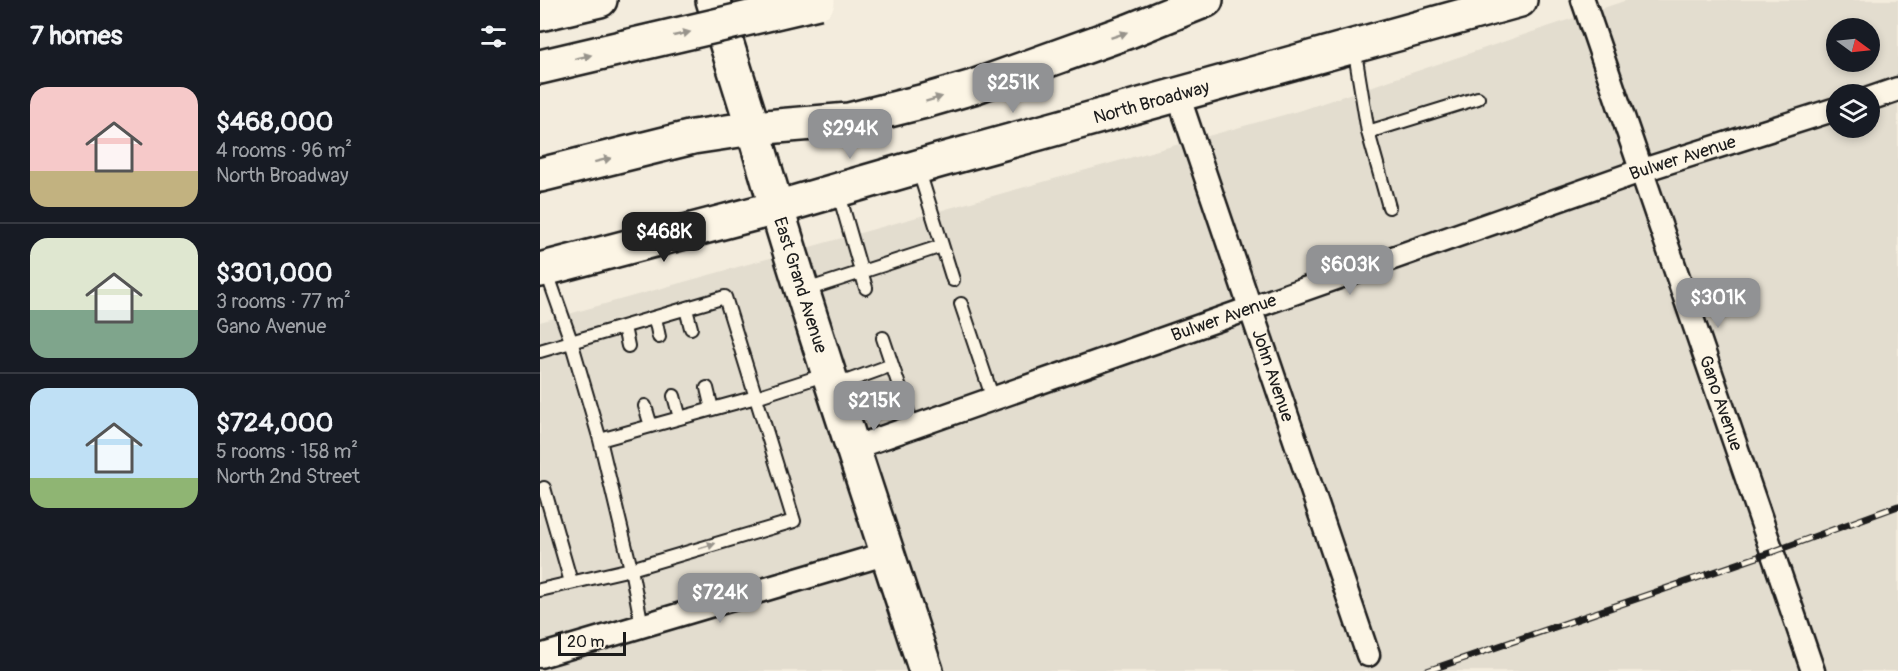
<!DOCTYPE html>
<meta charset="utf-8">
<style>
:root{--surface:#171b24;--page:#242831;--text:#f1f3f6;--muted:#9ea1a6;--line:#363941;--accent:#919294}
body{margin:0;font-family:Pangolin,sans-serif;background:var(--page);color:var(--text);height:100vh;display:flex;flex-direction:column;font-size:22px;white-space:nowrap}
*{box-sizing:border-box;margin:0}
p{font-size:20px;color:var(--muted)}
.icon{flex:none;width:33px;height:33px;fill:none;stroke:currentColor;stroke-width:2;stroke-linecap:round;stroke-linejoin:round}
.map{position:relative;flex:1;overflow:hidden}
.panel{display:flex;flex-direction:column;background:var(--surface);width:540px}
.panel>*{flex:none}
.needle{width:39px;rotate:105deg}
.tools{position:absolute;left:1286px;top:18px;display:grid;gap:12px}
.tools a{display:grid;place-items:center;width:54px;height:54px;border-radius:50%;background:var(--surface);box-shadow:0 3px 9px #0003;font-size:30px}
.scale{position:absolute;left:18px;bottom:15px;width:68px;box-sizing:border-box;padding-left:6px;border:3px solid #1c1c1c;border-top:0;font-size:16px;line-height:21px;white-space:nowrap;color:#1c1c1c;-webkit-text-stroke:4px #fcf5e5;paint-order:stroke}
.price{position:absolute;translate:-50% -51px;padding:0 14px;border-radius:12px;background:var(--accent);color:#fff;font-size:20px;line-height:39px;filter:drop-shadow(0 2px 3px #0008)}
.price::after{content:'';position:absolute;left:50%;top:36px;width:18px;height:14px;margin-left:-9px;background:inherit;clip-path:polygon(0 0,100% 0,50% 100%)}
.price.selected{background:#222;color:#fff}
ul{padding:0;list-style:none}
li{display:flex;align-items:center;gap:18px;height:150px;padding:0 30px}
li+li{border-top:2px solid var(--line)}
li span{display:grid;place-items:center;flex:none;width:168px;height:120px;border-radius:18px;color:#555}
li>.icon{margin-inline-start:auto}
span .icon{width:72px;height:72px;fill:#fffc;stroke-width:1}
li b{font-size:26px}
h2{display:flex;justify-content:space-between;align-items:center;height:72px;padding:0 30px;font-size:26px}
main{display:flex;flex:1;min-height:0}
.map>svg:first-child{display:block}
.built{fill:#e3ddcf;fill-rule:evenodd}
.lines{fill:none;stroke-linecap:round;stroke-linejoin:round}
.lane-casing{stroke:#1c1c1c;stroke-width:16}
.street-casing{stroke:#1c1c1c;stroke-width:27}
.secondary-casing{stroke:#1c1c1c;stroke-width:38}
.primary-casing{stroke:#1c1c1c;stroke-width:38}
.highway-casing{stroke:#1c1c1c;stroke-width:38}
.lane{stroke:#fcf5e5;stroke-width:12}
.street{stroke:#fcf5e5;stroke-width:22}
.secondary{stroke:#fcf5e5;stroke-width:33}
.primary{stroke:#fcf5e5;stroke-width:33}
.highway{stroke:#fcf5e5;stroke-width:33}
.rail-casing{stroke:#1c1c1c;stroke-width:7}
.rail{stroke:#fcf5e5;stroke-width:4.5;stroke-dasharray:14;stroke-linecap:butt}
.highway-bridge-casing{stroke:#1c1c1c;stroke-width:38;stroke-linecap:butt}
.highway-bridge{stroke:#fcf5e5;stroke-width:33}
.oneway{fill:#97938b}
.labels{text-anchor:middle;dominant-baseline:central;stroke-width:5;stroke-linejoin:round;paint-order:stroke}
.street-label{font-size:18px;fill:#1c1c1c;stroke:#fcf5e5}
</style>
<main>
<section class="panel">
<h2>7 homes<svg class="icon" aria-label="filters" viewBox="0 0 24 24"><path d="M4 7h16M4 17h16"/><circle cx="9" cy="7" r="2"/><circle cx="15" cy="17" r="2"/></svg></h2>
<ul>
<li><span style="background:linear-gradient(#f6c9c9 70%,#c2b280 0)"><svg class="icon" aria-label="home" viewBox="0 0 24 24"><path d="M3 11l9-7 9 7M6 9v11h12V9"/></svg></span><div><b>$468,000</b><p>4 rooms · 96 m²</p><p>North Broadway</p></div></li>
<li><span style="background:linear-gradient(#dfe7d0 60%,#7fa58c 0)"><svg class="icon" aria-label="home" viewBox="0 0 24 24"><path d="M3 11l9-7 9 7M6 9v11h12V9"/></svg></span><div><b>$301,000</b><p>3 rooms · 77 m²</p><p>Gano Avenue</p></div></li>
<li><span style="background:linear-gradient(#bfe0f5 75%,#8fb573 0)"><svg class="icon" aria-label="home" viewBox="0 0 24 24"><path d="M3 11l9-7 9 7M6 9v11h12V9"/></svg></span><div><b>$724,000</b><p>5 rooms · 158 m²</p><p>North 2nd Street</p></div></li>
</ul>
</section>
<div class="map">
<svg width="1358" height="671" viewBox="0 0 1358 671">
<rect width="100%" height="100%" fill="#f3ecdd"/>
<filter id="ink" filterUnits="userSpaceOnUse"><feTurbulence type="fractalNoise" baseFrequency=".0167" numOctaves="2"/><feDisplacementMap in="SourceGraphic" scale="12" xChannelSelector="R" yChannelSelector="G"/><feConvolveMatrix kernelMatrix="1 2 1 2 8 2 1 2 1" color-interpolation-filters="sRGB"/></filter>
<g filter="url(#ink)">
<!-- built -->
<path class="built" d="M1087,0H1358V671H0V322L765,109ZM1296,28H1329V62H1296ZM1296,94H1329V128H1296Z"/>
<g class="lines">
<defs>
<path id="lane" d="M814,47L828,132L849,207
M828,132L938,98
M378,168L413,280
M298,191L326,288
M6,270L31,341L60,440
M263,291L402,246
M421,304L453,399
M146,309L151,328
M115,318L119,337
M84,327L88,346
M343,338L373,427
M0,351L185,297L254,521L91,569L0,590
M294,386L352,365
M167,388L172,409
M134,396L140,418
M105,406L111,426
M4,488L31,582
M102,626L91,569L60,440L216,397L287,374"/>
<g id="street">
<path id="s1" d="M1043,0L1273,671"/>
<path id="s2" d="M638,95L828,655"/>
<path d="M1329,99L1358,89"/>
<path id="s3" d="M313,448L1103,170L1296,109"/>
<path d="M0,656L348,553"/>
</g>
<g id="secondary">
<path id="s4" d="M213,128C266,311 327,490 386,671"/>
<path id="s5" d="M0,270L236,208L398,161L980,0"/>
</g>
<path id="primary" d="M173,0L213,128"/>
<path id="highway" d="M0,14L60,0
M0,67L85,47
M0,175L153,137L213,128L309,120L385,101L433,87L589,31L666,0"/>
</defs>
<!-- lane casing -->
<use href="#lane" class="lane-casing"/>
<!-- street casing -->
<use href="#street" class="street-casing"/>
<!-- secondary casing -->
<use href="#secondary" class="secondary-casing"/>
<!-- primary casing -->
<use href="#primary" class="primary-casing"/>
<!-- highway casing -->
<use href="#highway" class="highway-casing"/>
<!-- lane -->
<use href="#lane" class="lane"/>
<!-- street -->
<use href="#street" class="street"/>
<!-- secondary -->
<use href="#secondary" class="secondary"/>
<!-- primary -->
<use href="#primary" class="primary"/>
<!-- highway -->
<use href="#highway" class="highway"/>
<defs>
<path id="rail" d="M887,671L1232,552L1358,506"/>
</defs>
<!-- rail casing -->
<use href="#rail" class="rail-casing"/>
<!-- rail -->
<use href="#rail" class="rail"/>
<defs>
<path id="highway-bridge" d="M85,47L278,2"/>
</defs>
<!-- highway-bridge casing -->
<use href="#highway-bridge" class="highway-bridge-casing"/>
<!-- highway-bridge -->
<use href="#highway-bridge" class="highway-bridge"/>
</g>
<!-- one-way arrows -->
<defs><path id="oneway-solid" d="M-6-.8H1V-3.2L6.5 0L1 3.2V.8H-6Z" transform="scale(1.5)"/></defs>
<g class="oneway">
<use href="#oneway-solid" transform="translate(142 34) rotate(-13)"/>
<use href="#oneway-solid" transform="translate(579 35) rotate(-19)"/>
<use href="#oneway-solid" transform="translate(43 57) rotate(-13)"/>
<use href="#oneway-solid" transform="translate(394 99) rotate(-17)"/>
<use href="#oneway-solid" transform="translate(63 160) rotate(-14)"/>
<use href="#oneway-solid" transform="translate(167 546) rotate(-17)"/>
</g>
</g>
<g class="labels">
<!-- street labels -->
<g class="street-label">
<text stroke="none"><textPath href="#s5" startOffset="634">North Broadway</textPath></text>
<text stroke="none"><textPath href="#s3" startOffset="879">Bulwer Avenue</textPath></text>
<text stroke="none"><textPath href="#s4" startOffset="164">East Grand Avenue</textPath></text>
<text stroke="none"><textPath href="#s3" startOffset="393">Bulwer Avenue</textPath></text>
<text stroke="none"><textPath href="#s2" startOffset="296">John Avenue</textPath></text>
<text stroke="none"><textPath href="#s1" startOffset="426">Gano Avenue</textPath></text>
</g>
</g>
</svg>
<div class="tools">
<a><svg class="needle" viewBox="-14 -14 28 28"><path d="M0-13l5 13h-10z" fill="#e53935"/><path d="M0 13l5-13h-10z" fill="#9ea1a6"/></svg></a>
<a><svg class="icon" aria-label="layers" viewBox="0 0 24 24"><path d="M12 4l9 5-9 5-9-5zM3 14l9 5 9-5"/></svg></a>
</div>
<div class="scale">20 m</div>
<b class="price" style="left:473px;top:114px">$251K</b>
<b class="price" style="left:310px;top:160px">$294K</b>
<b class="price selected" style="left:124px;top:263px">$468K</b>
<b class="price" style="left:810px;top:296px">$603K</b>
<b class="price" style="left:1178px;top:329px">$301K</b>
<b class="price" style="left:334px;top:432px">$215K</b>
<b class="price" style="left:180px;top:624px">$724K</b>
</div>
</main>
